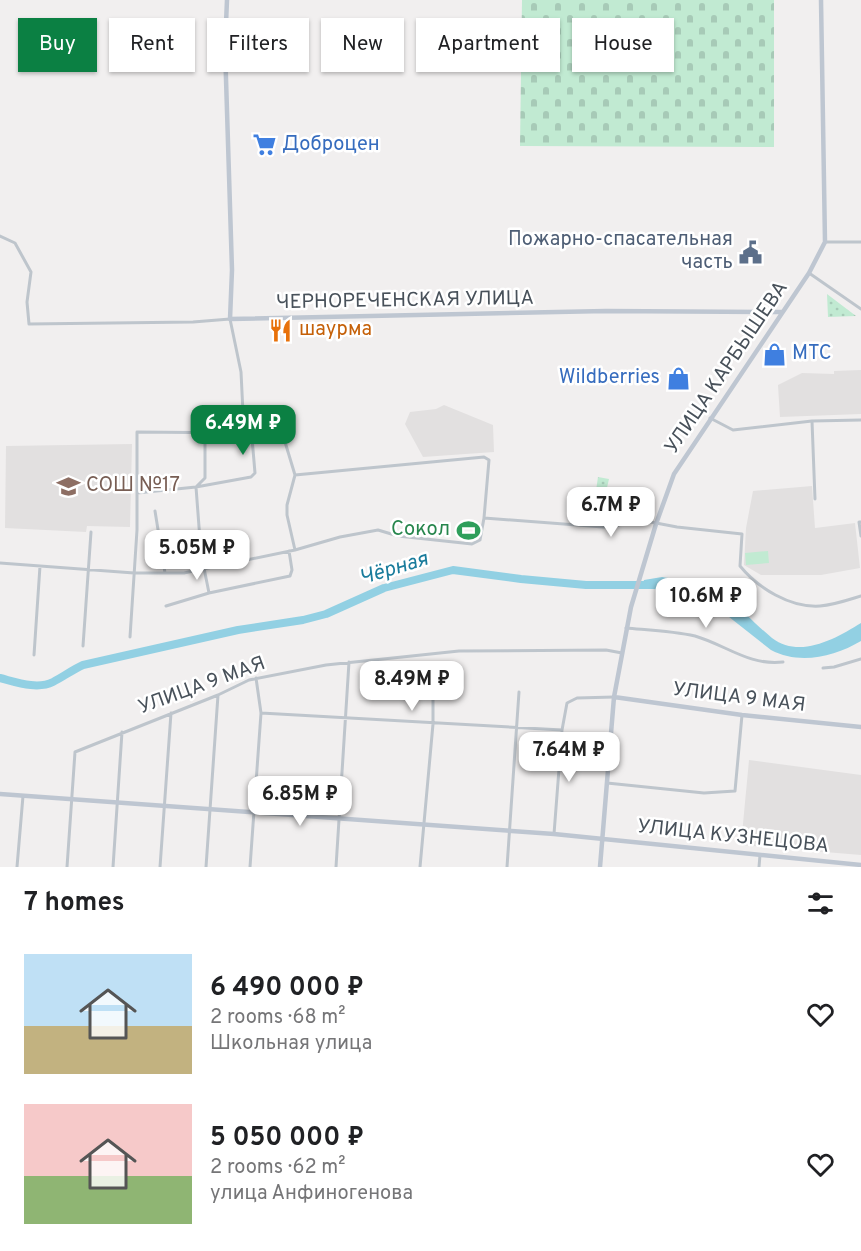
<!DOCTYPE html>
<meta charset="utf-8">
<style>
:root{--surface:#fff;--page:#f2f2f2;--text:#202124;--muted:#757577;--accent:#0b8043}
body{margin:0;font-family:Overpass,sans-serif;background:var(--page);color:var(--text);height:100vh;display:flex;flex-direction:column;font-size:22px;white-space:nowrap}
*{box-sizing:border-box;margin:0}
p{font-size:20px;color:var(--muted)}
.icon{flex:none;width:33px;height:33px;fill:none;stroke:currentColor;stroke-width:2;stroke-linecap:round;stroke-linejoin:round}
.map{position:relative;height:867px;overflow:hidden}
.drawer{display:flex;flex-direction:column;background:var(--surface);flex:1}
.drawer>*{flex:none}
.hud{position:absolute;left:18px;top:18px;width:825px;height:54px;display:flex;gap:12px}
.price{position:absolute;translate:-50% -51px;padding:0 14px;border-radius:12px;background:#fff;color:#222;font-size:20px;line-height:39px;filter:drop-shadow(0 2px 3px #0008)}
.price::after{content:'';position:absolute;left:50%;top:36px;width:18px;height:14px;margin-left:-9px;background:inherit;clip-path:polygon(0 0,100% 0,50% 100%)}
.price.selected{background:var(--accent);color:#fff}
ul{padding:0;list-style:none}
li{display:flex;align-items:center;gap:18px;height:150px;padding:0 24px}
li span{display:grid;place-items:center;flex:none;width:168px;height:120px;border-radius:0px;color:#555}
li>.icon{margin-inline-start:auto}
span .icon{width:72px;height:72px;fill:#fffc;stroke-width:1}
li b{font-size:26px}
h2{display:flex;justify-content:space-between;align-items:center;height:72px;padding:0 24px;font-size:26px}
.tag{padding:0 21px;border-radius:0px;background:var(--surface);box-shadow:0 2px 4px #0004;font-size:21px;line-height:54px}
.tag.selected{background:var(--accent);color:#fff}
.map>svg:first-child{display:block}
.education{fill:#e2e0e0}
.cemetery{fill:url(#cemetery-stones)}
.park{fill:url(#park-dots)}
.pitch{fill:#c1ead2}
.water{fill:#92d0e3}
.lines{fill:none;stroke-linecap:round;stroke-linejoin:round}
.river{stroke:#92d0e3;stroke-width:8}
.street{stroke:#bec5cc;stroke-width:3}
.secondary{stroke:#bec6d1;stroke-width:4.5}
.labels{text-anchor:middle;dominant-baseline:central;stroke-width:5;stroke-linejoin:round;paint-order:stroke}
.shop-label{font-size:20px;fill:#366cbe;stroke:#fff;text-anchor:start}
.service-label{font-size:20px;fill:#4e5e75;stroke:#fff;text-anchor:end}
.street-label{font-size:20px;fill:#48515a;stroke:#fff}
.food-label{font-size:20px;fill:#c56008;stroke:#fff;text-anchor:start}
.education-label{font-size:20px;fill:#785e54;stroke:#fff;text-anchor:start}
.leisure-label{font-size:20px;fill:#27864d;stroke:#fff;text-anchor:end}
.water-label{font-size:21px;font-style:italic;fill:#1a7c9c;stroke:#fff}
</style>
<div class="map">
<svg width="861" height="867" viewBox="0 0 861 867">
<defs>
<pattern id="cemetery-stones" width="16" height="16" patternUnits="userSpaceOnUse" patternTransform="scale(1.5)"><rect width="16" height="16" fill="#c1ead2"/><path d="M2 7V4a2 2 0 0 1 4 0v3zM10 15v-3a2 2 0 0 1 4 0v3z" fill="#a7cab7"/></pattern>
<pattern id="park-dots" width="8" height="8" patternUnits="userSpaceOnUse" patternTransform="scale(1.5)"><rect width="8" height="8" fill="#c1ead2"/><path d="M2 2h.1M6 6h.1" fill="none" stroke="#a7cab7" stroke-width="1.8" stroke-linecap="round"/></pattern>
</defs>
<rect width="100%" height="100%" fill="#f1efef"/>
<!-- education -->
<path class="education" d="M861,370V414L780,417L778,385L802,373L834,374V371Z
M444,405L493,425L494,452L423,457L405,424L410,412L436,409Z
M132,444L130,527L87,526L86,532L5,528L6,446Z
M812,486L815,528L855,523L860,568L821,575H761L744,565L746,528L753,491Z
M749,760L861,775V855L741,845Z"/>
<!-- cemetery -->
<path class="cemetery" d="M522,0H774V147L520,146Z"/>
<!-- park -->
<path class="park" d="M827,294L856,316L828,317Z
M598,477L609,479L603,505L594,504Z"/>
<!-- pitch -->
<path class="pitch" d="M768,551L769,563L746,565L745,553Z"/>
<!-- water -->
<path class="water" d="M662,577C673,579 687,579 698,582C708,586 718,592 726,598C743,610 756,625 772,638C800,659 835,639 861,623V641C834,657 799,665 771,650L705,598L689,592L642,588L644,580Z"/>
<g class="lines">
<!-- river -->
<path class="river" d="M0,678C16,682 37,690 53,682C63,677 72,670 83,665L238,630L303,620L326,614L384,588L453,570L521,579L586,585H652"/>
<!-- street -->
<path class="street" d="M0,236L15,243L31,272L27,302L29,324L193,322L230,319L241,372L244,433L137,432V530L130,637
M825,242H861
M809,273L861,309
M710,418L733,430L812,421L861,420
M812,421L815,499
M205,432V478L196,487L201,553L209,593
M244,433C256,440 270,439 282,432L295,475L287,505V515L295,550
M295,475L484,457L489,460L484,518
M137,493L196,487L251,477L255,473L252,438
M155,511L165,573
M861,522H859L861,536
M0,563L134,573H184L295,550L340,537L378,530L398,536L472,544L480,540L484,518L603,527H613L635,519L677,527L742,534L740,566C758,588 790,608 820,606C834,605 848,600 861,596
M166,606L209,593L290,576L292,570L289,551
M626,628C648,630 673,631 695,636C726,645 749,666 783,662
M83,646L91,532
M34,655L40,566
M823,668L834,667L861,659
M261,713L562,730
M607,783L704,793L735,791L742,715
M554,834L562,730L567,703L577,698L614,697
M17,867L23,796
M67,867L75,752L218,695L249,680L326,665L459,651L606,650L622,653
M113,867L122,732
M160,867L171,713
M206,867L218,695
M250,867L261,713L256,678
M336,867L349,662
M420,867L433,724V696
M507,867L519,692
M759,867L760,855"/>
<!-- secondary -->
<path class="secondary" d="M227,0L225,47L232,270L230,319L606,311L782,312
M614,697L742,715L861,727
M0,794L554,834L861,865
M600,867L614,697L631,607L656,524L674,474L809,273L825,242L821,0"/>
</g>
<!-- icons -->
<defs>
<symbol id="supermarket-bare" viewBox="-9 -9 18 18"><path d="M-6-5.5h2.5l.6 2H6L4.5 2H-2.5L-4.4-4H-6ZM-1.5 3.2a1.3 1.3 0 1 0 .1 0ZM3 3.2a1.3 1.3 0 1 0 .1 0Z" fill="#3f7fe0" stroke="#fff" stroke-width="2.5" paint-order="stroke"/></symbol>
<symbol id="civic-bare" viewBox="-9 -9 18 18"><path d="M-.6-6.5H3V-4.5H.6V-3L4-1V1h2V6H-6V1h2V-1L-.6-3ZM-1.2 2.5V6h2.4V2.5Z" fill="#5c6f8a" stroke="#fff" stroke-width="2.5" paint-order="stroke"/></symbol>
<symbol id="restaurant-bare" viewBox="-9 -9 18 18"><path d="M-5-6h1v4h1v-4h1v4h1v-4h1v5L-1.5 .5V6h-2V.5L-5-1ZM5-6V6H3V1.5H1.5Q1.5-4 5-6Z" fill="#e8710a" stroke="#fff" stroke-width="2.5" paint-order="stroke"/></symbol>
<symbol id="shop-bare" viewBox="-9 -9 18 18"><path d="M-5-2.5h2.3a2.7 3.5 0 0 1 5.4 0H5L5.5 6h-11ZM-1.5-2.5h3a1.5 2.3 0 0 0-3 0Z" fill="#3f7fe0" stroke="#fff" stroke-width="2.5" paint-order="stroke"/></symbol>
<symbol id="school-bare" viewBox="-9 -9 18 18"><path d="M0-5L7-2L0 1L-7-2ZM-4 1L0 2.5L4 1V4Q0 6-4 4Z" fill="#8d6e63" stroke="#fff" stroke-width="2.5" paint-order="stroke"/></symbol>
<symbol id="stadium-bare" viewBox="-9 -9 18 18"><path d="M0-5a6.5 5 0 1 0 0 10a6.5 5 0 1 0 0-10ZM-3.5-1.8h7v3.6h-7Z" fill="#2e9e5b" stroke="#fff" stroke-width="2.5" paint-order="stroke"/></symbol>
</defs>
<g fill-rule="evenodd">
<use href="#supermarket-bare" x="248" y="128" width="33" height="33"/>
<use href="#civic-bare" x="734" y="236" width="33" height="33"/>
<use href="#restaurant-bare" x="264" y="314" width="33" height="33"/>
<use href="#shop-bare" x="758" y="338" width="33" height="33"/>
<use href="#shop-bare" x="662" y="362" width="33" height="33"/>
<use href="#school-bare" x="52" y="470" width="33" height="33"/>
<use href="#stadium-bare" x="452" y="514" width="33" height="33"/>
</g>
<g class="labels">
<!-- shop labels -->
<g class="shop-label">
<text x="282" y="145">Доброцен</text>
<text x="792" y="354">МТС</text>
<text x="660" y="378" text-anchor="end">Wildberries</text>
</g>
<!-- service labels -->
<g class="service-label">
<text x="733" y="240">Пожарно-спасательная<tspan x="733" dy="23">часть</tspan></text>
</g>
<!-- street labels -->
<g class="street-label">
<text transform="translate(405 301) rotate(-1)">ЧЕРНОРЕЧЕНСКАЯ УЛИЦА</text>
<text transform="translate(727 368) rotate(-56)">УЛИЦА КАРБЫШЕВА</text>
<text transform="translate(202 686) rotate(-20)">УЛИЦА 9 МАЯ</text>
<text transform="translate(739 698) rotate(7)">УЛИЦА 9 МАЯ</text>
<text transform="translate(733 837) rotate(6)">УЛИЦА КУЗНЕЦОВА</text>
</g>
<!-- food labels -->
<g class="food-label">
<text x="299" y="330">шаурма</text>
</g>
<!-- education labels -->
<g class="education-label">
<text x="86" y="486">СОШ №17</text>
</g>
<!-- leisure labels -->
<g class="leisure-label">
<text x="450" y="530">Сокол</text>
</g>
<!-- water labels -->
<g class="water-label">
<text transform="translate(394 569) rotate(-17)">Чёрная</text>
</g>
</g>
</svg>
<b class="price selected" style="left:243px;top:456px">6.49M ₽</b>
<b class="price" style="left:611px;top:538px">6.7M ₽</b>
<b class="price" style="left:197px;top:581px">5.05M ₽</b>
<b class="price" style="left:706px;top:629px">10.6M ₽</b>
<b class="price" style="left:412px;top:712px">8.49M ₽</b>
<b class="price" style="left:569px;top:783px">7.64M ₽</b>
<b class="price" style="left:300px;top:827px">6.85M ₽</b>
<div class="hud">
<a class="tag selected">Buy</a>
<a class="tag">Rent</a>
<a class="tag">Filters</a>
<a class="tag">New</a>
<a class="tag">Apartment</a>
<a class="tag">House</a>
</div>
</div>
<section class="drawer">
<h2>7 homes<svg class="icon" aria-label="filters" viewBox="0 0 24 24"><path d="M4 7h16M4 17h16"/><circle cx="9" cy="7" r="2"/><circle cx="15" cy="17" r="2"/></svg></h2>
<ul>
<li><span style="background:linear-gradient(#bfe0f5 60%,#c2b280 0)"><svg class="icon" aria-label="home" viewBox="0 0 24 24"><path d="M3 11l9-7 9 7M6 9v11h12V9"/></svg></span><div><b>6 490 000 ₽</b><p>2 rooms · 68 m²</p><p>Школьная улица</p></div><svg class="icon" aria-label="heart" viewBox="0 0 24 24"><path d="M12 20l-8-8c-3-5 5-10 8-4 3-6 11-1 8 4z"/></svg></li>
<li><span style="background:linear-gradient(#f6c9c9 60%,#8fb573 0)"><svg class="icon" aria-label="home" viewBox="0 0 24 24"><path d="M3 11l9-7 9 7M6 9v11h12V9"/></svg></span><div><b>5 050 000 ₽</b><p>2 rooms · 62 m²</p><p>улица Анфиногенова</p></div><svg class="icon" aria-label="heart" viewBox="0 0 24 24"><path d="M12 20l-8-8c-3-5 5-10 8-4 3-6 11-1 8 4z"/></svg></li>
</ul>
</section>
